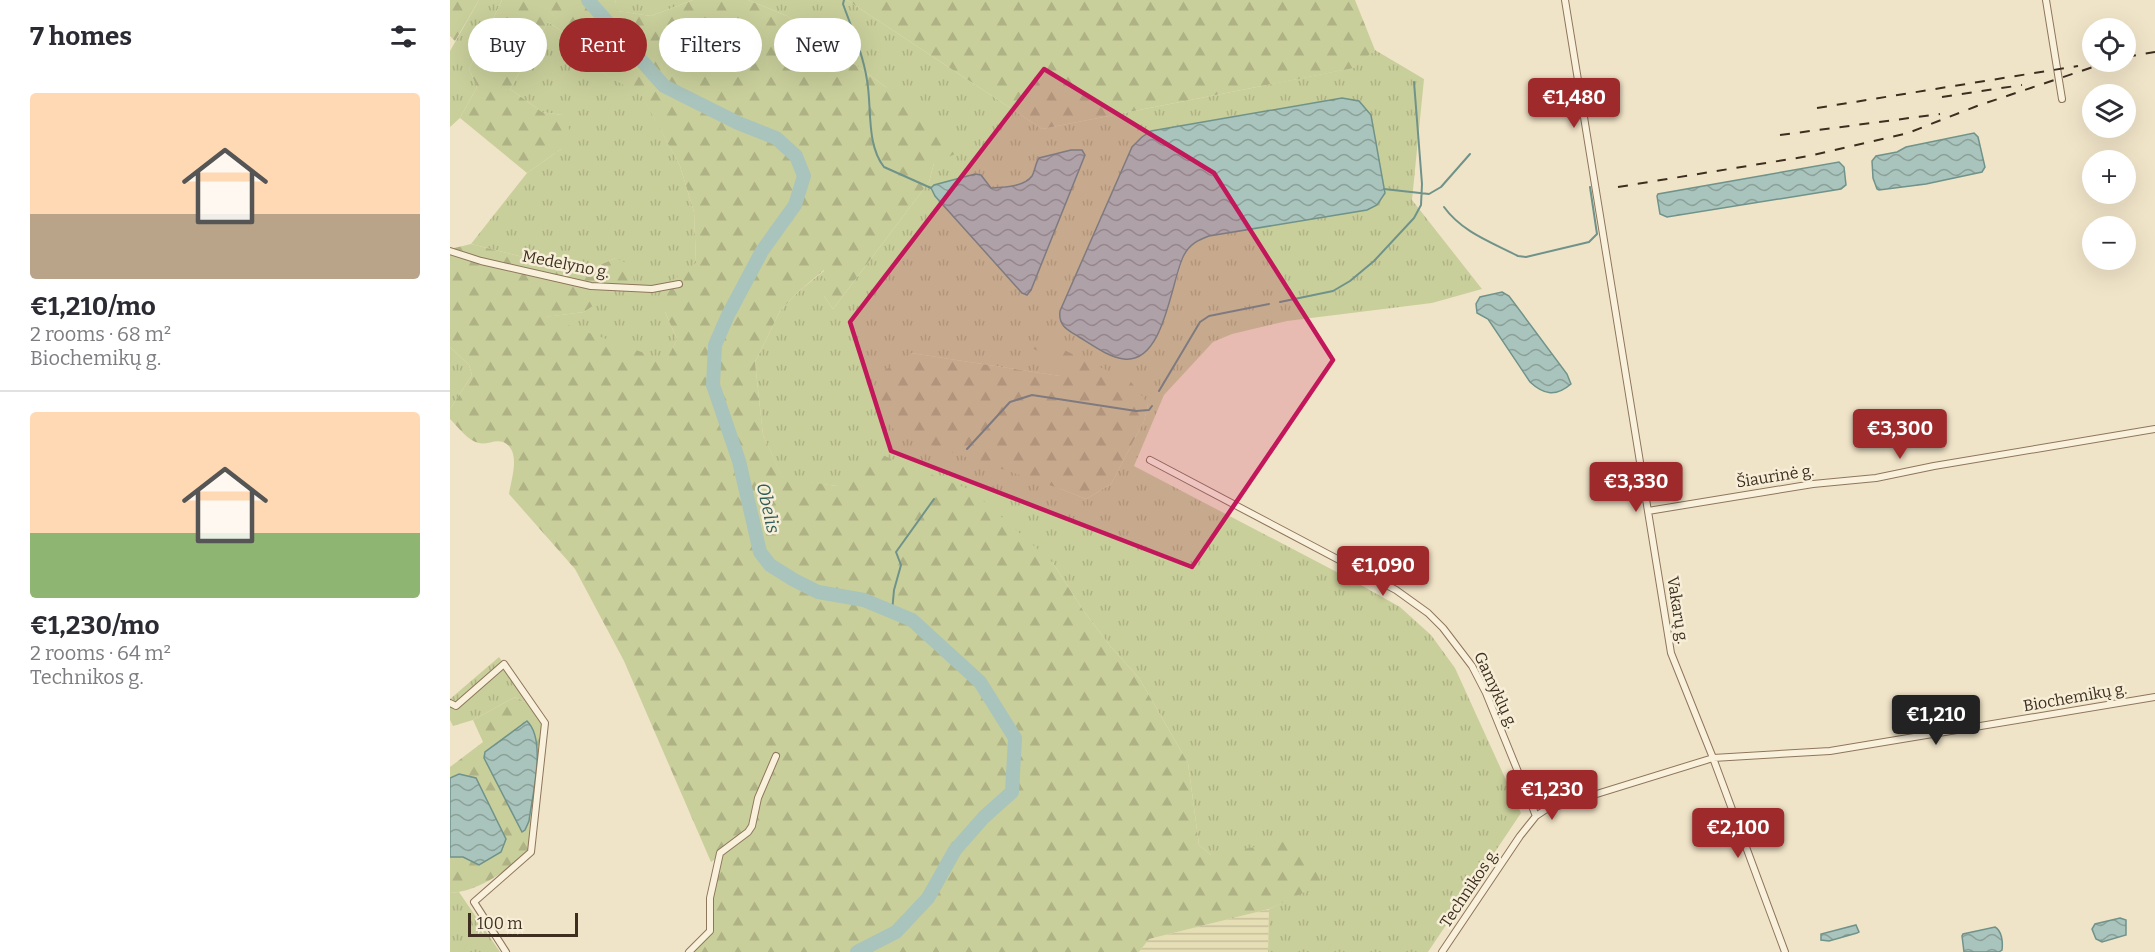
<!DOCTYPE html>
<meta charset="utf-8">
<style>
:root{--surface:#fff;--page:#f2f2f3;--text:#2b2b33;--muted:#7c7c81;--line:#e1e1e2;--accent:#9e2a2b}
body{margin:0;font-family:Bitter,serif;background:var(--page);color:var(--text);height:100vh;display:flex;flex-direction:column;font-size:22px;white-space:nowrap}
*{box-sizing:border-box;margin:0}
p{font-size:20px;color:var(--muted)}
.icon{flex:none;width:33px;height:33px;fill:none;stroke:currentColor;stroke-width:2;stroke-linecap:round;stroke-linejoin:round}
.map{position:relative;flex:1;overflow:hidden}
.details{display:flex;flex-direction:column;background:var(--surface);width:450px}
.details>*{flex:none}
.guide{position:absolute;left:18px;top:18px;width:570px;height:54px;display:flex;gap:12px}
.tools{position:absolute;left:1632px;top:18px;display:grid;gap:12px}
.tools a{display:grid;place-items:center;width:54px;height:54px;border-radius:50%;background:var(--surface);box-shadow:0 6px 24px #0002;font-size:30px}
.scale{position:absolute;left:18px;bottom:15px;width:110px;box-sizing:border-box;padding-left:6px;border:3px solid #3d2e20;border-top:0;font-size:16px;line-height:21px;white-space:nowrap;color:#3d2e20;-webkit-text-stroke:4px #f7eed8;paint-order:stroke}
.price{position:absolute;translate:-50% -51px;padding:0 14px;border-radius:6px;background:var(--accent);color:#fff;font-size:20px;line-height:39px;filter:drop-shadow(0 2px 3px #0008)}
.price::after{content:'';position:absolute;left:50%;top:36px;width:18px;height:14px;margin-left:-9px;background:inherit;clip-path:polygon(0 0,100% 0,50% 100%)}
.price.on{background:#222;color:#fff}
ul{padding:0;list-style:none}
li{display:grid;align-content:center;gap:12px;height:318px;padding:0 30px}
li+li{border-top:2px solid var(--line)}
li span{display:grid;place-items:center;height:186px;border-radius:6px;color:#555}
li>.icon{margin-inline-start:auto}
span .icon{width:108px;height:108px;fill:#fffc;stroke-width:1}
li b{font-size:26px}
h2{display:flex;justify-content:space-between;align-items:center;height:72px;padding:0 30px;font-size:26px}
.chip{padding:0 21px;border-radius:27px;background:var(--surface);box-shadow:0 6px 24px #0002;font-size:21px;line-height:54px}
.chip.on{background:var(--accent);color:#fff}
main{display:flex;flex:1;min-height:0}
.map>svg:first-child{display:block}
.farmland{fill:url(#farmland-rules)}
.grass{fill:url(#grass-tufts);fill-rule:evenodd}
.forest{fill:url(#forest-firs);fill-rule:evenodd}
.water{fill:url(#water-waves);stroke:#6f938a;stroke-width:1.5}
.lines{fill:none;stroke-linecap:round;stroke-linejoin:round}
.stream{stroke:#6f938a;stroke-width:2}
.river{stroke:#a9c4bc;stroke-width:14}
.street-casing{stroke:#8d765c;stroke-width:8}
.street{stroke:#faf1dc;stroke-width:6}
.rail{stroke:#3d2e20;stroke-width:2;stroke-dasharray:10 10;stroke-linecap:butt}
.marked{fill:#c2185b;fill-opacity:0.2;stroke:#c2185b;stroke-width:4.5;stroke-linejoin:round}
.labels{text-anchor:middle;dominant-baseline:central;stroke-width:5;stroke-linejoin:round;paint-order:stroke}
.street-label{font-size:16px;fill:#3d2e20;stroke:#f7eed8}
.water-label{font-size:18px;font-style:italic;fill:#2f5d5a;stroke:#f7eed8}
</style>
<main>
<section class="details">
<h2>7 homes<svg class="icon" aria-label="filters" viewBox="0 0 24 24"><path d="M4 7h16M4 17h16"/><circle cx="9" cy="7" r="2"/><circle cx="15" cy="17" r="2"/></svg></h2>
<ul>
<li><span style="background:linear-gradient(#ffd9b3 65%,#b9a48a 0)"><svg class="icon" aria-label="home" viewBox="0 0 24 24"><path d="M3 11l9-7 9 7M6 9v11h12V9"/></svg></span><div><b>€1,210/mo</b><p>2 rooms · 68 m²</p><p>Biochemikų g.</p></div></li>
<li><span style="background:linear-gradient(#ffd9b3 65%,#8fb573 0)"><svg class="icon" aria-label="home" viewBox="0 0 24 24"><path d="M3 11l9-7 9 7M6 9v11h12V9"/></svg></span><div><b>€1,230/mo</b><p>2 rooms · 64 m²</p><p>Technikos g.</p></div></li>
</ul>
</section>
<div class="map">
<svg width="1705" height="952" viewBox="0 0 1705 952">
<defs>
<pattern id="farmland-rules" width="6" height="5" patternUnits="userSpaceOnUse" patternTransform="scale(1.5)"><rect width="6" height="5" fill="#e6deb5"/><path d="M0 2.5h6" fill="none" stroke="#c6bf9b"/></pattern>
<pattern id="grass-tufts" width="24" height="20" patternUnits="userSpaceOnUse" patternTransform="scale(1.5)"><rect width="24" height="20" fill="#c9cf9b"/><path d="M3 7l-1-3M5 7V3M7 7l1-3M15 17l-1-3M17 17v-4M19 17l1-3" fill="none" stroke="#aeb285"/></pattern>
<pattern id="forest-firs" width="22" height="20" patternUnits="userSpaceOnUse" patternTransform="scale(1.5)"><rect width="22" height="20" fill="#c9cf9b"/><path d="M5 1l3.5 6h-7zM16 11l3.5 6h-7z" fill="#aeb285"/></pattern>
<pattern id="water-waves" width="16" height="10" patternUnits="userSpaceOnUse" patternTransform="scale(1.5)"><rect width="16" height="10" fill="#a9c4bc"/><path d="M0 5q4-4 8 0t8 0" fill="none" stroke="#8ba098"/></pattern>
</defs>
<rect width="100%" height="100%" fill="#f0e4c8"/>
<!-- farmland -->
<path class="farmland" d="M819,909L818,952H689L699,939Z"/>
<!-- grass -->
<path class="grass" d="M29,0H52L19,69L27,87L10,118L0,127V51Z
M165,0H243L201,16L167,11Z
M298,0H397L592,129L903,68L925,50L974,79L962,200L1032,289L982,303L837,321L782,334L763,342L714,395L684,466L902,580L950,607L981,635L1005,668L1071,813L978,952H818L819,909L871,883L761,855L749,845L738,763L689,678L661,647L633,610L603,563L387,486L333,479L313,435L305,362L330,311L348,292L375,270L374,296L383,309L479,182L484,163L436,87L337,16ZM892,98L927,205L916,210L759,236L745,241L734,255L726,281L610,311L692,137L701,131ZM621,150L635,155L581,290L577,295L572,293L485,196L481,189L484,185L525,174L531,175L541,188C554,186 574,187 582,176C585,171 585,164 589,158ZM461,353L610,376V362L698,404L694,421L661,484L636,499L611,489Z
M98,22L125,40L148,70L192,95L230,166L244,212L246,263L215,312L227,339L216,362L94,317L134,312L146,303L141,286L166,258L133,272L21,244L77,173L111,149L112,115L92,112L60,89Z
M0,347L19,365L22,375L0,409Z
M49,657L86,707L65,697L23,720L3,726L0,720V699Z
M9,892L50,952H0V893Z"/>
<!-- forest -->
<path class="forest" d="M0,0H29L5,41L0,36Z
M52,0H165L168,11L201,16L243,0H298L337,16L436,87L517,149L484,163L479,182L383,309L374,296V270L348,292L330,311L305,362L313,435L333,478L387,486L419,450L521,490L603,563L633,610L661,647L689,678L738,763L749,845L761,855L849,839L872,884L819,909L699,939L689,952H239L257,935L260,898L267,858L261,862L174,661L125,569L59,494C61,479 72,450 53,442C45,439 37,445 29,443C18,441 8,427 0,419V409L22,375L19,365L0,347V249L21,244L133,272L166,258L180,265L186,288L141,286L147,303L134,312L96,317L216,361L227,339L215,312L213,287L246,263L244,212L230,166L192,96L148,70L125,40L98,22L60,89L92,112L112,115L121,133L111,149L77,173L10,118L27,87L19,69Z
M397,0H905L925,50L904,68L592,129Z
M591,339L681,382L698,404L694,421L661,484L636,499L611,489L448,434L427,410L431,373L461,353L610,376V362L578,346Z
M65,697L86,707L95,723L81,852C56,869 32,891 0,893V857H13L9,774L0,778V767L33,742L23,720ZM81,725L88,752L79,821L72,832L34,758Z"/>
<!-- water -->
<path class="water" d="M892,98L909,101L921,115L935,193L927,205L917,210L759,236C748,240 740,244 734,255C721,279 715,364 674,359C658,357 644,346 629,337C618,330 608,326 610,311L682,147L692,137L701,131Z
M1524,133L1528,137L1535,167L1532,172L1476,184L1429,190L1427,189L1423,178L1422,161L1426,156L1447,152L1456,147Z
M621,150H632L635,155L581,290L577,295L572,293L485,196L481,188L484,185L525,174L531,175L541,188C554,187 574,187 582,176C585,171 585,164 589,158Z
M1389,162L1394,167L1396,185L1391,189L1217,217L1210,214L1207,196L1208,194Z
M1052,292L1059,296L1117,374L1121,384C1106,397 1094,395 1080,382L1038,319L1027,313L1026,304L1030,297Z
M77,721C97,740 82,796 79,821L75,830L72,832L34,758L35,752Z
M9,774L26,778L56,839L51,852L29,865L13,857H0V778Z
M1670,918L1676,920V935L1652,942L1646,939L1642,929L1645,924Z
M1406,925L1409,932L1407,933L1379,941L1371,940V934Z
M1545,927C1552,931 1553,942 1552,950L1549,952H1514L1512,936L1513,934Z"/>
<g class="lines">
<!-- stream -->
<path class="stream" d="M394,0L393,4C402,29 413,54 417,80C422,108 416,144 434,167L481,188
M934,189L979,194L991,187L1020,154
M994,207C1012,232 1041,242 1068,256L1076,257L1139,242L1147,234L1140,187
M830,302L883,291L900,281L924,261L964,218L971,205L972,184L964,82
M709,391L750,322L759,316L819,304
M517,449L560,402L582,395L686,411L699,410L702,406
M442,612L444,590L451,565L446,552L484,499"/>
<!-- river -->
<path class="river" d="M138,0L214,86L288,123L326,138L346,156L354,176L345,205L312,251L278,315L265,345L263,385L289,461L310,552L320,565L344,580L368,592L414,600L462,620L530,682L565,738L562,792L534,817L505,850L478,898L446,932L407,952"/>
<defs>
<path id="street" d="M1115,0L1221,653L1263,758L1335,952
M1596,0L1612,99
M0,251L31,261L141,286L202,289L229,284
M700,460L946,590L978,613L993,628L1022,666L1036,693L1086,816
M1198,511L1363,484L1426,478L1484,466L1705,429
M0,703L6,706L54,664L95,723L81,852L24,902L56,952
M239,952L260,931V898L270,853L298,832L302,826L308,798L326,756
M992,952L1070,836L1086,816L1095,810L1263,758L1380,751L1705,697"/>
</defs>
<!-- street casing -->
<use href="#street" class="street-casing"/>
<!-- street -->
<use href="#street" class="street"/>
<!-- rail -->
<path class="rail" d="M1676,57L1705,52
M1492,97L1572,85
M1367,108L1628,66
M1330,135L1490,114
M1168,187L1359,156L1458,133L1527,106L1658,62"/>
</g>
<!-- marked area -->
<path class="marked" d="M594,69L764,173L883,360L742,567L441,451L400,322Z"/>
<g class="labels">
<!-- street labels -->
<g class="street-label">
<text transform="translate(116 264) rotate(11)">Medelyno g.</text>
<text transform="translate(1325 476) rotate(-9)">Šiaurinė g.</text>
<text transform="translate(1228 610) rotate(81)">Vakarų g.</text>
<text transform="translate(1046 690) rotate(65)">Gamyklų g.</text>
<text transform="translate(1625 697) rotate(-10)">Biochemikų g.</text>
<text transform="translate(1019 888) rotate(-56)">Technikos g.</text>
</g>
<!-- water labels -->
<g class="water-label">
<text transform="translate(318 508) rotate(77)">Obelis</text>
</g>
</g>
</svg>
<div class="tools">
<a><svg class="icon" aria-label="locate" viewBox="0 0 24 24"><circle cx="12" cy="12" r="6"/><path d="M12 2v4M12 18v4M2 12h4M18 12h4"/></svg></a>
<a><svg class="icon" aria-label="layers" viewBox="0 0 24 24"><path d="M12 4l9 5-9 5-9-5zM3 14l9 5 9-5"/></svg></a>
<a>+</a>
<a>−</a>
</div>
<div class="scale">100 m</div>
<b class="price" style="left:1124px;top:129px">€1,480</b>
<b class="price" style="left:1450px;top:460px">€3,300</b>
<b class="price" style="left:1186px;top:513px">€3,330</b>
<b class="price" style="left:933px;top:597px">€1,090</b>
<b class="price on" style="left:1486px;top:746px">€1,210</b>
<b class="price" style="left:1102px;top:821px">€1,230</b>
<b class="price" style="left:1288px;top:859px">€2,100</b>
<div class="guide">
<a class="chip">Buy</a>
<a class="chip on">Rent</a>
<a class="chip">Filters</a>
<a class="chip">New</a>
</div>
</div>
</main>
